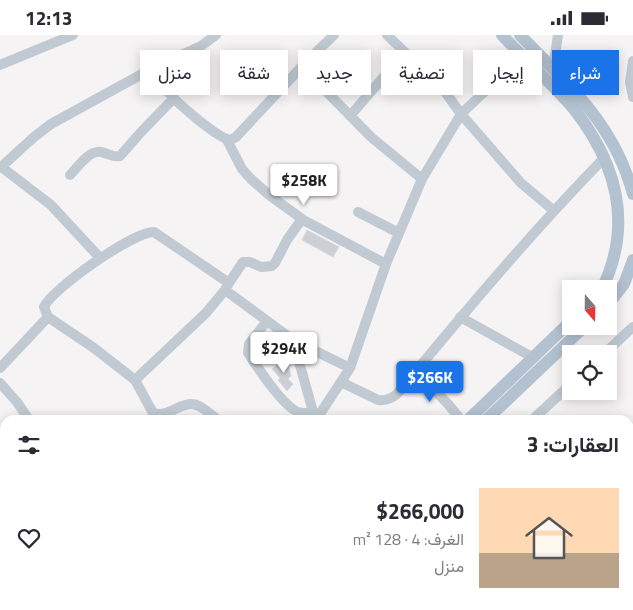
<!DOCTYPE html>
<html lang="ar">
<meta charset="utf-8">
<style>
:root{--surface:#fff;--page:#f2f2f3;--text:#2b2b33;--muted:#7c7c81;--line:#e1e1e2;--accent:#1a73e8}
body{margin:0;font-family:"Titillium Web",Vazirmatn,sans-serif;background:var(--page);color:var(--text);direction:rtl;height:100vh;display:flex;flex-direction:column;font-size:19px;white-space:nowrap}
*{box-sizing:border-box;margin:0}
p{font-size:16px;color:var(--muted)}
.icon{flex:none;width:28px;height:28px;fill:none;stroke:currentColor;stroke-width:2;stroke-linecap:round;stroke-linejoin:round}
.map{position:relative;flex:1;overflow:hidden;direction:ltr}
.drawer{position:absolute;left:0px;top:380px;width:634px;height:195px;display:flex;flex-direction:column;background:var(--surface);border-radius:15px 15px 0 0;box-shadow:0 2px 12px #0003;direction:rtl}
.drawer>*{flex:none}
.hud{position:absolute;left:15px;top:15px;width:604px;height:45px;direction:rtl;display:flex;gap:10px}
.needle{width:32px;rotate:160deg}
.buttons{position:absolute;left:562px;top:245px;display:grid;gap:10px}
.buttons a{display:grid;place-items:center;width:55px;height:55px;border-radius:0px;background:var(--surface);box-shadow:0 2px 12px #0003;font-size:25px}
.price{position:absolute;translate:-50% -42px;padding:0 11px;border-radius:5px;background:#fff;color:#222;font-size:16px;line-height:32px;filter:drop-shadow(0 1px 2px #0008)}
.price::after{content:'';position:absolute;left:50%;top:30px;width:15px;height:11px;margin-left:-8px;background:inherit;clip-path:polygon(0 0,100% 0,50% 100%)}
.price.selected{background:var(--accent);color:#fff}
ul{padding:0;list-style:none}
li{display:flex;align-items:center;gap:15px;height:125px;padding:0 15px}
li+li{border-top:1px solid var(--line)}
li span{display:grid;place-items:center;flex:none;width:140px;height:100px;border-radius:0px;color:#555}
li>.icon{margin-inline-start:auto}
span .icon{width:60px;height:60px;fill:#fffc;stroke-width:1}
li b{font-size:21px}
h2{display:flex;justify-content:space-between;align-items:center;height:60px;padding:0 15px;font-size:21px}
.tag{padding:0 18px;border-radius:0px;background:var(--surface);box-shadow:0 2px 12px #0003;font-size:18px;line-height:45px}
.tag.selected{background:var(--accent);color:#fff}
.status{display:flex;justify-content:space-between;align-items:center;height:35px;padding:0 25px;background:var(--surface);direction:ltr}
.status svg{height:14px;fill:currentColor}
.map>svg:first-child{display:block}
.building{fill:#cdcfd5;stroke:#d7d9de}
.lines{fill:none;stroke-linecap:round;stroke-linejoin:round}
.minor{stroke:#c1cad2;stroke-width:10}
.major{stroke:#b3c2d1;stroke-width:12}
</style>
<div class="status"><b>12:13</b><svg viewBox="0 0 49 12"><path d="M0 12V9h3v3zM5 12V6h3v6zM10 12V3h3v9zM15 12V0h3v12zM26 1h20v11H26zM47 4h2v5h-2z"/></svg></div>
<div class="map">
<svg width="633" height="575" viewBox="0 0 633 575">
<rect width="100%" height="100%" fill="#f5f3f3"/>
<!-- building -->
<path class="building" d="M307,195L339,212L333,222L302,205Z
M284,324L288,328L291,341L288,344L293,349L287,356L278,345L280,343L272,334Z"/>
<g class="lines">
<!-- minor -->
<path class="minor" d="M387,0L443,54L461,79L521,148L553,175
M633,26L630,47L633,62
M306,27L316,46L371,102L422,144
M0,30L73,0
M153,33C157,40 160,47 165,53C173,65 218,104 231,105L236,102L306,27L334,0
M553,34L558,0
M350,81L405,17
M227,105L242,134L251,144L269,160L305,186L386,229
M0,131L51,170L100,223
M1,132L34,102L51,89L153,33L201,11L216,0
M70,140C77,133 89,115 101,117C108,118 113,123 120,121L142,96L174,63
M358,177L399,198
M229,248L243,227H250L261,232L272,231L275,228L287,205L302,184
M48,282L44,272C53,253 133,197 154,197L229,248L225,255L293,305L350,333
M460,282L534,323
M267,286L249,309L248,318C259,334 278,364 294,375C300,379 306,378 313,377
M293,305L315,384
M604,319L633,292
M0,333L48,282L94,313L135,345L153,378C167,383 178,369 191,369C201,369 210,379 218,385
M416,336L448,369L461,385
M135,345L206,278L225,255
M341,347L378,365C386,366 391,364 397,359C464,278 531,198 605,122
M0,348L17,367L29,385
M316,385L350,333L386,229L422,144L461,79L522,21
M532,385L571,349
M629,418L633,413
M629,463L633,467
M0,502L5,496
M48,575L49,570
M169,575L179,570
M316,575V570
M324,575L325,570
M353,575L354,570
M492,575L496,570
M629,575L633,571"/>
<!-- major -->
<path class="major" d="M502,0C525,25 552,48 574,74C617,129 633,190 602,254
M520,0C569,51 614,88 633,159
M609,268L624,249L633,225
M468,385L571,286
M486,385L585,291
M291,570L296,575
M215,575L225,570
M243,575L253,570"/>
</g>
</svg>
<div class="buttons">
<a><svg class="needle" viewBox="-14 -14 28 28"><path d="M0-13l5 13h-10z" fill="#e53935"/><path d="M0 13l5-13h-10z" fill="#7c7c81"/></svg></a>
<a><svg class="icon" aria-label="locate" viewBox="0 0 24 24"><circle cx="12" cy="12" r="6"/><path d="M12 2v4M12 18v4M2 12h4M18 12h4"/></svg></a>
</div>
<b class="price" style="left:304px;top:171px">$258K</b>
<b class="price" style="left:284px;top:339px">$294K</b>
<b class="price selected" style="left:430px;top:368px">$266K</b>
<div class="hud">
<a class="tag selected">شراء</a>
<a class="tag">إيجار</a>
<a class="tag">تصفية</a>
<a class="tag">جديد</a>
<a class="tag">شقة</a>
<a class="tag">منزل</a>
</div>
<section class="drawer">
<h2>العقارات: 3<svg class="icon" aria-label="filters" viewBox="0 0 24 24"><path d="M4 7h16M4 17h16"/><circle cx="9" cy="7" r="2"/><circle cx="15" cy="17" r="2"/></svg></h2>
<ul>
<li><span style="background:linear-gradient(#ffd9b3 65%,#b9a48a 0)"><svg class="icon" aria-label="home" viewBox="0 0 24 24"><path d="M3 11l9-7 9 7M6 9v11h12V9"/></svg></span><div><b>$266,000</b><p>الغرف: 4 · 128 m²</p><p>منزل</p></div><svg class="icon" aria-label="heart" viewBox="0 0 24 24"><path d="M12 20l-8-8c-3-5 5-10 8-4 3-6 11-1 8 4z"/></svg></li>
</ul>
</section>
</div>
